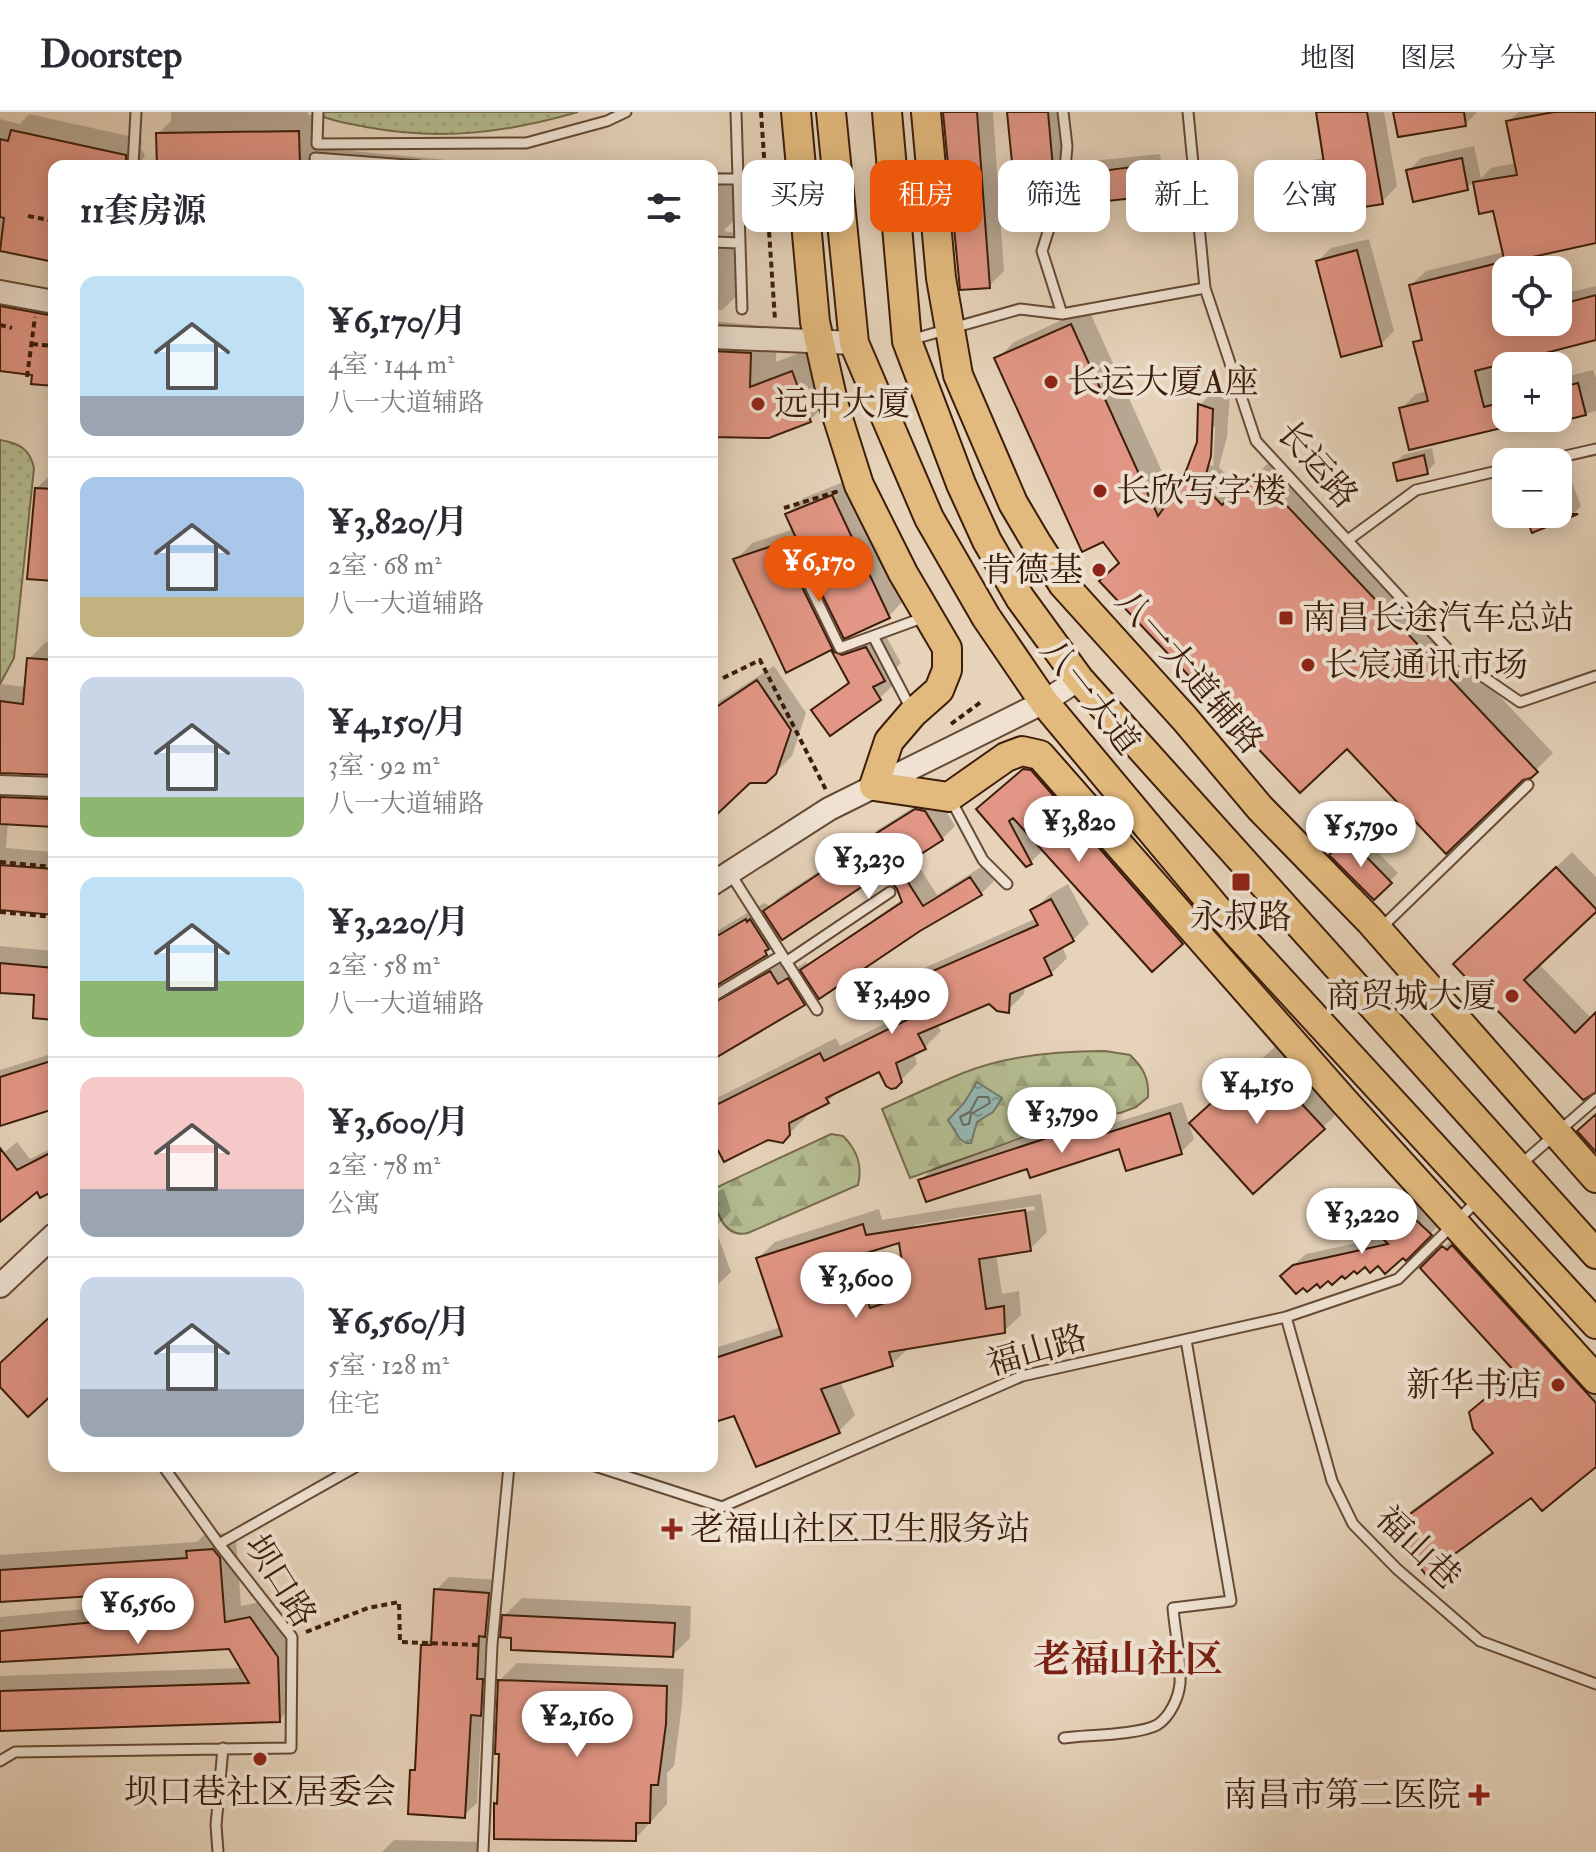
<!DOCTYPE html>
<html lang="zh">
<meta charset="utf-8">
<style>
:root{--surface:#fff;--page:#f2f2f3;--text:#2b2b33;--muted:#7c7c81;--line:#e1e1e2;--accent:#ea580c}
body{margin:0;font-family:"IM FELL Double Pica","Noto Serif SC",serif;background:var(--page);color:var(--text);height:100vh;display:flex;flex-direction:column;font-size:30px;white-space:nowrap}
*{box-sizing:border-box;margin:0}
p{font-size:26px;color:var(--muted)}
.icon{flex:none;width:44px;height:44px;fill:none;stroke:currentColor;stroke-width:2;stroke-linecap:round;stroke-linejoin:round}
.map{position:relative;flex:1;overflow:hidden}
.details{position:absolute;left:48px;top:48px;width:670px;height:1312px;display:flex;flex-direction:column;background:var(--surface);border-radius:16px;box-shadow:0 4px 20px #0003}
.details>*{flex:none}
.top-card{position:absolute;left:742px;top:48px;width:734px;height:72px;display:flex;gap:16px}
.tools{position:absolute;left:1492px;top:144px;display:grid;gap:16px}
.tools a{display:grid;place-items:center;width:80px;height:80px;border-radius:16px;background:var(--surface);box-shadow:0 4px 20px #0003;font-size:40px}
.price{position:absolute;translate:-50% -68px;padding:0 18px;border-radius:28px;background:#fff;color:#222;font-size:26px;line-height:52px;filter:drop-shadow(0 2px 4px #0008)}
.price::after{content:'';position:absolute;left:50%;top:48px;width:24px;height:18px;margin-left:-12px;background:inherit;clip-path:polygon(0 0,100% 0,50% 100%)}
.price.current{background:var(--accent);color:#fff}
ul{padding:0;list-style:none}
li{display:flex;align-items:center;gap:24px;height:200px;padding:0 32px}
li+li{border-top:2px solid var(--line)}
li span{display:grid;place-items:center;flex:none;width:224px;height:160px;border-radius:16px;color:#555}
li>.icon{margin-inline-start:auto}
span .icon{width:96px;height:96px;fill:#fffc;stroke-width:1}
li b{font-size:34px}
h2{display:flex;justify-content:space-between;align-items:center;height:96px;padding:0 32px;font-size:34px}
.chip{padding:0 28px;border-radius:16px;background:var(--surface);box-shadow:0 4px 20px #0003;font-size:28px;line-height:72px}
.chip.current{background:var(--accent);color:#fff}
header{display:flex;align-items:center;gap:48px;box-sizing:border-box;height:112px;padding:0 40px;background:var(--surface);border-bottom:2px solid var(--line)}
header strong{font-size:38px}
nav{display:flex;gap:44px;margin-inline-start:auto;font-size:28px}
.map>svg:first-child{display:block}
.green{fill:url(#green-dots);stroke:#786c4c;stroke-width:2}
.forest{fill:url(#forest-firs);stroke:#786c4c;stroke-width:2}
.water{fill:url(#water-ripples);stroke:#72796e;stroke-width:2}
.shadow{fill:#0003;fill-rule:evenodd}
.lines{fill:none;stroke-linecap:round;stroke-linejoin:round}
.shore{stroke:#696a5e;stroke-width:2}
.building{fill:#e29685;stroke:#3c1d09;stroke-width:2;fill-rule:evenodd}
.service-casing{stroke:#664a35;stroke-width:13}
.minor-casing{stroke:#664a35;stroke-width:22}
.tertiary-casing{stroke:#664a35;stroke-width:26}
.primary-casing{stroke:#3c1d09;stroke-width:32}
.trunk-casing{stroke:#3c1d09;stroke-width:32}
.path{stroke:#3c1d09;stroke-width:4;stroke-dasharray:6 4;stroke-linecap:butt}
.service{stroke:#efe2d2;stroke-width:9}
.minor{stroke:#efe2d2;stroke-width:18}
.tertiary{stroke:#efe2d2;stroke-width:22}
.primary{stroke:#e3ba7d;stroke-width:28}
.trunk{stroke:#e3ba7d;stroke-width:28}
.poi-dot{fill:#8f2418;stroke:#efe2d2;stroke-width:3}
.labels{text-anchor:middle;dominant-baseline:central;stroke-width:8;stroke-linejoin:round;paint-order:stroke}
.poi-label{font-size:34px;fill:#3c1d09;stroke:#efe2d2;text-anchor:start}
.street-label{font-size:34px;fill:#3c1d09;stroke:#efe2d2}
.quarter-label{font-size:38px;font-weight:bold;fill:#7a1f14;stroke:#efe2d2}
</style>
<header>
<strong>Doorstep</strong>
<nav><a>地图</a><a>图层</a><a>分享</a></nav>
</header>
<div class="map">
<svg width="1596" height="1740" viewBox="0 0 1596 1740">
<defs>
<pattern id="green-dots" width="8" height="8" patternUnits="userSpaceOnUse" patternTransform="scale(2)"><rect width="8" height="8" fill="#b4bc90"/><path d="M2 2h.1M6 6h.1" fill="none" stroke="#9ca17b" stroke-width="1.8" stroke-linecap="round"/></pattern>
<pattern id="forest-firs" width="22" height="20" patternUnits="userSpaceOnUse" patternTransform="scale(2)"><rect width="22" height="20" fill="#b4bc90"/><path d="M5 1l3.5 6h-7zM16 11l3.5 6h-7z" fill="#9ca17b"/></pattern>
<pattern id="water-ripples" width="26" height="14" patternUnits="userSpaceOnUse" patternTransform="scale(2)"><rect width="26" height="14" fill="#96b7b2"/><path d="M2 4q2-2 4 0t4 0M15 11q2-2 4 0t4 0" fill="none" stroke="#7c948f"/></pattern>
</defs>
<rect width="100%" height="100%" fill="#e6d3ba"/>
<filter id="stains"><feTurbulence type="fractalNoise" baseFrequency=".0025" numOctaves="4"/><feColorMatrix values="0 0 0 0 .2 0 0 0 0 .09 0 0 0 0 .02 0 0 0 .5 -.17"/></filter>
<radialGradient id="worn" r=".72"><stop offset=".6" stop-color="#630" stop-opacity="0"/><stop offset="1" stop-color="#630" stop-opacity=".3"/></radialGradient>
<!-- green -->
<path class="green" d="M313,0H578C505,21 441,29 366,15C347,11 329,9 313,0Z
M0,328C19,331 30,337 34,356L14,546L0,572Z"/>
<!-- forest -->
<path class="forest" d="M1105,939L1130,943C1144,956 1149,967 1148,985L1136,995L1120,1001L1079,1005L910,1066L882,997C909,985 936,972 963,961C1007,943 1058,939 1105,939Z
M831,1022L843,1024C857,1038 863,1053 858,1073L748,1121C723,1127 714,1096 713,1077Z"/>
<!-- water -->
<path class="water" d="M977,970L1002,986L993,1000L977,1010L971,1031H966L960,1027L948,1008L964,991Z"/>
<!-- shadow -->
<path class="shadow" d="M171,0H308V3H316V33L332,37L509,54H159L158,22L171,9Z
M945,0H993L1004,159L989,174Z
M1009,0H1067L1071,47L1053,65Z
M1318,0H1384L1397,74L1382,90L1296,64L1312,48L1325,46Z
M1395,0H1477L1466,12Z
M1518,0H1596V129L1511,148L1513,158H1506V210H1558V183L1596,174V226L1491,252L1498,282L1506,280V306H1558V267L1593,258L1596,266V299L1512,320L1510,312L1411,336L1401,297L1416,282L1428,279L1415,231L1423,223L1411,173L1426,159L1504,140L1495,97L1480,99L1475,68L1467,76L1408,59L1421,46L1474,34L1481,66L1491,56L1516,51L1508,10Z
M29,2L142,27L141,37L145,43L139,54H54V148L0,136V7L20,12Z
M1160,42L1164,69L1151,82L1079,62L1092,49Z
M712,60L740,61L738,104L724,118L726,120L737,121L740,181L722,198H712Z
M1369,127L1394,219L1381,232L1318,149L1331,136Z
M0,172L54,190V272L35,262L0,257Z
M1088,196L1174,386L1183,373L1199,330L1200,293L1217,276L1230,280L1227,325L1219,355L1240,377L1275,345L1553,641L1530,664L1347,634L1121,450L997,247L1014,230ZM1215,314L1213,354L1209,353L1210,318Z
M712,209L776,215V250L818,234L836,282L810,308L712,323Z
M1432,336L1435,351L1427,360L1395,351L1403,343Z
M53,360H54V516L50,515L54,467L37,376Z
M1569,363L1581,394L1573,402L1534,419L1527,402H1558V367Z
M848,368L905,487L889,504L848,523L860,528L883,519L901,551L891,561L896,570L880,586L814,599L850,568L832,536L787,558L736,448L752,431L794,417L787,402L804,386Z
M46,530L54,531V661L2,659L17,669L54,671V713L8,710L6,736L54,740V801L0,796V572L27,575L29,547Z
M774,554L806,601L792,644L775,661L750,669L712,702V594Z
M1040,642L1197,815L1152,857L1044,737L1031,750L978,697Z
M930,685L938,686L955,714L942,727L913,745L937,783L984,753L994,769L981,782L816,879L804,892L712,946V822L764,791L770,794L778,786L870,726L879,717ZM884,758L898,776L903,787L808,853L806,850L796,856L788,843L735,875L723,873L722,868L766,841L782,825Z
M1357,719L1398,761L1374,785L1332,743Z
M1572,740L1596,765V797L1539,852L1591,906L1596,902V968L1471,837Z
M1068,772L1089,812L1073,828L1062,834L1067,846L1051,862L1025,873L1024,882L1008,898L989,889L937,912L941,919L925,935L914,940L917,952L901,968L879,957L841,977L828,989L805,1001L806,1005L782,1029L712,1022V991L717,986L836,926L840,934L916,896L906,873L922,857L1037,806L1033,799L1049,783Z
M0,834L54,839V905L37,882L3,879L0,884Z
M54,932V995L0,1012V958L51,942L49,937Z
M1278,932L1340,999L1253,1080L1208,995Z
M1182,990L1194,1027L1181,1040L1120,1034L1028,1054L921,1068L934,1055L1100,1002L1104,1014Z
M17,1030L30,1047L54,1035V1077H38L0,1099V1044Z
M724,1077L731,1099L715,1116L731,1160L712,1178V1082Z
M1041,1082L1047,1120L1030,1137L996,1142L1002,1182L1019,1179L1021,1203L1004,1219L910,1235L892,1252L840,1269L855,1303L839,1319L735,1302L712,1309V1237L781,1215L758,1146L775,1130L879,1097L882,1108ZM1034,1094L1035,1098L915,1117V1113ZM900,1128L907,1169L900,1176L886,1181L872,1137Z
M1414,1085L1441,1111L1406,1146L1403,1143L1378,1151L1365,1152L1317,1169L1282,1164L1306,1142L1384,1125L1380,1121Z
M1461,1118L1596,1254V1352L1532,1383L1394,1416L1411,1399L1494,1338L1471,1301L1518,1259L1423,1156Z
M230,1421L236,1428L241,1494L267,1489L294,1527L296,1591L279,1608L0,1617V1564L243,1556L230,1535L0,1548V1505L96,1496L95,1482L0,1488V1443L197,1430L205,1422Z
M449,1465L501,1468L494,1589L482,1600L477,1691L464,1703L412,1659L417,1654L423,1534L434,1523L436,1478Z
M522,1486L691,1494L690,1526L673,1543L513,1524L504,1504Z
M517,1551L684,1557L682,1593L674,1654L667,1661V1692L635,1727L501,1640L500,1568Z
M394,1728L486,1730V1740H382Z"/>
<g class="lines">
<!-- shore -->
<path class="shore" d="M978,985H988L990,991L971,1002L969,1012L963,1013L960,1005L970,1000Z"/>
</g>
<!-- building -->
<path class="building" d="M943,0H977L990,176L960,178Z
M1007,0H1048L1054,67L1014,71Z
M1316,0H1367L1383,92L1301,105L1294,63L1325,58Z
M1393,0H1464L1466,14L1398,25Z
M1554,0H1596V131L1505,151L1493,99L1479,102L1473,70L1517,63L1506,9Z
M11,18L126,43V54H54V150L0,139L4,106L0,105V27L8,29Z
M299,19L300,54H157L156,21Z
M1462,46L1468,78L1413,90L1406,58Z
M1148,53L1152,84L1080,92L1077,62Z
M1357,138L1382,234L1341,245L1316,149Z
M1494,152L1506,200V210H1558V193L1596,183V228L1475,259L1484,295L1506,289V315L1409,338L1399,296L1428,289L1413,230L1422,228L1409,173Z
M0,194L54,204V274L31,272L32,263L0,259Z
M1071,212L1158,404L1181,372L1197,330L1198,292L1213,297L1211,344L1203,373L1222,393L1256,361L1538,660L1531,666L1523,668L1446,742L1347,637L1300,681L1099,469L1119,451L1103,430L1082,440L994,246Z
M712,239L751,241L750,275L792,259L811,310L769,326L712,325Z
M1578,271L1586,303L1558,310V276Z
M1424,343L1428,362L1397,369L1393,351Z
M35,376L54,377V469L27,467Z
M832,383L890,506L844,527L810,458L804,455L797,458V465L834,540L842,543L866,535L885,569L873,575L881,588L830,624L811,598L849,571L831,538L786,561L733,447L796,426L785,402Z
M1525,402H1578L1532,421Z
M27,546L54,548V663L0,661V589L23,592Z
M757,568L791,618L776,662L766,671H750L712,707V598Z
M1023,657L1031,658L1183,832L1152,860L1013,706L1009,709L1032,752L1026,755L976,697Z
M0,685L54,687V715L0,712Z
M915,697L925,699L943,728L899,756L923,794L970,765L982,783L920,819L819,887L800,858L902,790L897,777L884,760L782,828L763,799L865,731L864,729Z
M1348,726L1392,771L1374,788L1329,743Z
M0,753L54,757V803L0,798Z
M1556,755L1596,797V800L1524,868L1575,921L1596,900V980L1583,988L1453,852Z
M1051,787L1074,829L1044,846L1052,863L1010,882L1009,901L997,899L989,892L918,922L926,937L896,951L902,970L896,976L891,977L886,974L879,960L826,986L829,991L789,1011L790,1023L783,1031L768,1028L724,1050L712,1027V995L820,941L824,949L917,903L903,872L1038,813L1030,798Z
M746,807L747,810L750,807L769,837L765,839L767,843L712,876V827Z
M0,851L54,856V908L33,906L34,883L0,881Z
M770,859L778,872L788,866L805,893L712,948V892Z
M1260,947L1325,1017L1253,1082L1189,1011Z
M54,948V997L0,1014V965Z
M1170,1001L1182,1042L1126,1059L1119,1037L1030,1066L1027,1057L926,1090L918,1068L1087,1013L1091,1026Z
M1596,1002V1040L1577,1019Z
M0,1036L17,1058L54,1039V1079L40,1086L37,1080L0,1110Z
M1402,1095L1432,1123L1406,1149L1403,1146L1385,1162L1378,1154L1370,1161L1365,1155L1357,1162L1354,1159L1345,1167L1342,1164L1332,1173L1328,1169L1320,1176L1317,1172L1307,1180L1303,1176L1296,1182L1280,1164L1293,1153L1388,1132L1377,1121Z
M1025,1098L1031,1139L979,1147L986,1197L1004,1194L1005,1221L889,1240L893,1254L821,1277L840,1321L756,1355L734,1304L712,1311V1247L782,1224L756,1146L863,1112L866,1123ZM899,1131L906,1176L896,1178L897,1187L870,1196L853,1145Z
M1452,1133L1596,1291V1355L1542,1399L1531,1386L1426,1463L1391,1416L1493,1341L1473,1317L1469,1300L1516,1261L1420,1156L1442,1134L1447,1138Z
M54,1201V1281L28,1305L0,1275V1251Z
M213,1437L220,1446L225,1510L250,1505L278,1545L280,1610L0,1619V1579L249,1571L229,1537L0,1550V1519L95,1510L93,1484L0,1490V1458L187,1446L186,1439Z
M434,1477L489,1481L485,1525L479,1524L477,1567H483L481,1604L471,1603L465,1706L408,1702L410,1658H415L421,1533H431Z
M502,1503L675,1511L673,1545L511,1538V1526L500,1525Z
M498,1568L667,1574L666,1612L658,1673H651L650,1711H636V1729L494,1727V1691L497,1692L499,1642H495Z"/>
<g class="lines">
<defs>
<path id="service" d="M318,0L317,32L526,31L607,9L626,0
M736,0L742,197
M1063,0L1067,34L1064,69L1042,139L1062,202L1205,176
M1188,0L1205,176L1256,329L1456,546L1520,590L1596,564
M315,46L420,54
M133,54L136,0
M712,67H738
M712,130L740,131
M910,228L1020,197L1062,202
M1539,350L1596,337
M1348,428L1416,378L1506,357
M804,462L840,536L925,505
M873,524L912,599
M951,688L983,748L1007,772
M730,761L817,898
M1381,816L1528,673
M786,850L890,780
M712,885L782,843
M1520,1053L1596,987
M1286,1205L1332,1369L1353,1412L1397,1457L1480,1529L1596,1572
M163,1354L219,1432
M595,1354L722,1395L1022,1264L1286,1205L1398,1167L1478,1088
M1064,1626C1087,1623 1138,1623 1157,1613C1170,1605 1179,1585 1180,1571C1181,1546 1175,1520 1173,1496L1231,1489L1186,1228
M0,1649L15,1640L291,1636L292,1525L219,1432L357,1354
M218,1740L216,1713L223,1636
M483,1740L492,1533L509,1354"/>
<path id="minor" d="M0,673L54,675"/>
<path id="tertiary" d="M0,180L54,190
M712,225L854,231
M712,772L829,697L1044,590L1079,567
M0,1174L54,1123"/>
<path id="primary" d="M796,0L815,210L834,294L859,373L903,461L947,536V558L939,578L913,601L889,629L874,674L949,685L1006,645L1022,639L1040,643L1343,988L1596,1267
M926,0L941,166L958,263L1013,391L1036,430L1063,472L1185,607L1260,696L1370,809L1596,1066"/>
<path id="trunk" d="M831,0L854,231L929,406L986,505L1044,590L1236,820L1596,1212
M887,0L907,229L961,372L987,429L1020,486L1079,567L1596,1142"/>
</defs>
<!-- service casing -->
<use href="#service" class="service-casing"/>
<!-- minor casing -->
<use href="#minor" class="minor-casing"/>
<!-- tertiary casing -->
<use href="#tertiary" class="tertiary-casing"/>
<!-- primary casing -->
<use href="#primary" class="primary-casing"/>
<!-- trunk casing -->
<use href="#trunk" class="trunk-casing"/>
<!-- path -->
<path class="path" d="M761,0L775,208
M28,104L54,109
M0,213L12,216
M32,232L54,234
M27,265L35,205
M784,396L839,379
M723,566L760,548L826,678
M951,612L981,590
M0,750L54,755
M0,800L54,805
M306,1520L368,1496L399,1490L400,1530L480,1533"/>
<!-- service -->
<use href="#service" class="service"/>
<!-- minor -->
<use href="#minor" class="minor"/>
<!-- tertiary -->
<use href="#tertiary" class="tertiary"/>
<!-- primary -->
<use href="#primary" class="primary"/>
<!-- trunk -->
<use href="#trunk" class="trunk"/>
</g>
<!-- markers -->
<g class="poi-dot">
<circle cx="1051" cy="270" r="8"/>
<circle cx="758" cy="292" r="8"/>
<circle cx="1100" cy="379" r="8"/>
<circle cx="1099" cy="458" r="8"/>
<rect x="1278" y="498" width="16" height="16" rx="4"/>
<circle cx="1308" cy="553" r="8"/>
<rect x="1231" y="760" width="20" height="20" rx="4"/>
<circle cx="1512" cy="884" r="8"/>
<circle cx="1558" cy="1273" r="8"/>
<path d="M668 1405h8v8h8v8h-8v8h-8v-8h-8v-8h8z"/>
<circle cx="260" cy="1647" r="8"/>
<path d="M1475 1671h8v8h8v8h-8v8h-8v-8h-8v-8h8z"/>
</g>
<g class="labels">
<!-- poi labels -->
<g class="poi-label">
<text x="1067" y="270">长运大厦A座</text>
<text x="774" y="292">远中大厦</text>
<text x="1116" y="379">长欣写字楼</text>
<text x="1083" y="458" text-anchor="end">肯德基</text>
<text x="1302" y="506">南昌长途汽车总站</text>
<text x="1324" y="553">长宸通讯市场</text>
<text x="1241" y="805" text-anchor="middle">永叔路</text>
<text x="1496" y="884" text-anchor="end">商贸城大厦</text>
<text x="1542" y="1273" text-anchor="end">新华书店</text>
<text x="690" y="1417">老福山社区卫生服务站</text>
<text x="260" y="1680" text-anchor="middle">坝口巷社区居委会</text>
<text x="1461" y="1683" text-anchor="end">南昌市第二医院</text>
</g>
<!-- street labels -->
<g class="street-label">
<text transform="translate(1317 353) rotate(49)">长运路</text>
<text transform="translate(1189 560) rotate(49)">八一大道辅路</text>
<text transform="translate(1090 585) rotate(52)">八一大道</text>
<text transform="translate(1037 1239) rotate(-16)">福山路</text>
<text transform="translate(1418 1436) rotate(44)">福山巷</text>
<text transform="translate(280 1469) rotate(58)">坝口路</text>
</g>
<!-- quarter labels -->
<g class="quarter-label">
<text x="1128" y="1548">老福山社区</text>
</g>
</g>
<rect width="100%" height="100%" filter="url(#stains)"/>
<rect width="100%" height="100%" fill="url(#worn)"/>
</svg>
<div class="tools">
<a><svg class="icon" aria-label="locate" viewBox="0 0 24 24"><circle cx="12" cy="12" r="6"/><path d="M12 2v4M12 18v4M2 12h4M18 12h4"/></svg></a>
<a>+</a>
<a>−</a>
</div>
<b class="price current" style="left:819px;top:492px">¥6,170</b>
<b class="price" style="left:1079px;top:752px">¥3,820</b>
<b class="price" style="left:1361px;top:757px">¥5,790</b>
<b class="price" style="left:869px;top:789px">¥3,230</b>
<b class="price" style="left:892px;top:924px">¥3,490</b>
<b class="price" style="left:1257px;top:1014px">¥4,150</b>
<b class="price" style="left:1062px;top:1043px">¥3,790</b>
<b class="price" style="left:1362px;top:1144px">¥3,220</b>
<b class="price" style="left:856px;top:1208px">¥3,600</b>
<b class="price" style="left:138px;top:1534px">¥6,560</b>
<b class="price" style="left:577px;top:1647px">¥2,160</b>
<div class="top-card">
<a class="chip">买房</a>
<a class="chip current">租房</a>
<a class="chip">筛选</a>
<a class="chip">新上</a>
<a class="chip">公寓</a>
</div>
<section class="details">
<h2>11套房源<svg class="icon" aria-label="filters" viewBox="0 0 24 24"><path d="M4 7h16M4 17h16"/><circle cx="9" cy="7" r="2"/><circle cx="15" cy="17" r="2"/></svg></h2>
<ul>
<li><span style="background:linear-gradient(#bfe0f5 75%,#9aa5b1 0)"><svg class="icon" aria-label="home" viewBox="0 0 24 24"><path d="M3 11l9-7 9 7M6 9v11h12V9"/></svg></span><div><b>¥6,170/月</b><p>4室 · 144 m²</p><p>八一大道辅路</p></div></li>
<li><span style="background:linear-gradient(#a9c7e8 75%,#c2b280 0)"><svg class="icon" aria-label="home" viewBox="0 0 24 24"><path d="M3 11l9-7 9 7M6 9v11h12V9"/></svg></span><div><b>¥3,820/月</b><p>2室 · 68 m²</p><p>八一大道辅路</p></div></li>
<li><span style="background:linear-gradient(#c9d6e8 75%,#8fb573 0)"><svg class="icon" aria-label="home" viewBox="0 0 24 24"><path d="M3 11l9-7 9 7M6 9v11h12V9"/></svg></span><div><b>¥4,150/月</b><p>3室 · 92 m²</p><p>八一大道辅路</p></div></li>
<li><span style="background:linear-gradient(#bfe0f5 65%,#8fb573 0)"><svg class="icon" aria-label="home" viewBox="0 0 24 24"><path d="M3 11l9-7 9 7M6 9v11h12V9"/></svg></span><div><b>¥3,220/月</b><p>2室 · 58 m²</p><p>八一大道辅路</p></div></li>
<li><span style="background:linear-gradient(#f6c9c9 70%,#9aa5b1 0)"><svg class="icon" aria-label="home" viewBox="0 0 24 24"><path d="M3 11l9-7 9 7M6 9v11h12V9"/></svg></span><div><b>¥3,600/月</b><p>2室 · 78 m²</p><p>公寓</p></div></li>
<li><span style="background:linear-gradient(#c9d6e8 70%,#9aa5b1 0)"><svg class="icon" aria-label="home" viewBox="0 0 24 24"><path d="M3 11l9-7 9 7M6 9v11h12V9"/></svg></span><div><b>¥6,560/月</b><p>5室 · 128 m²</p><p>住宅</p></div></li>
</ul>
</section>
</div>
